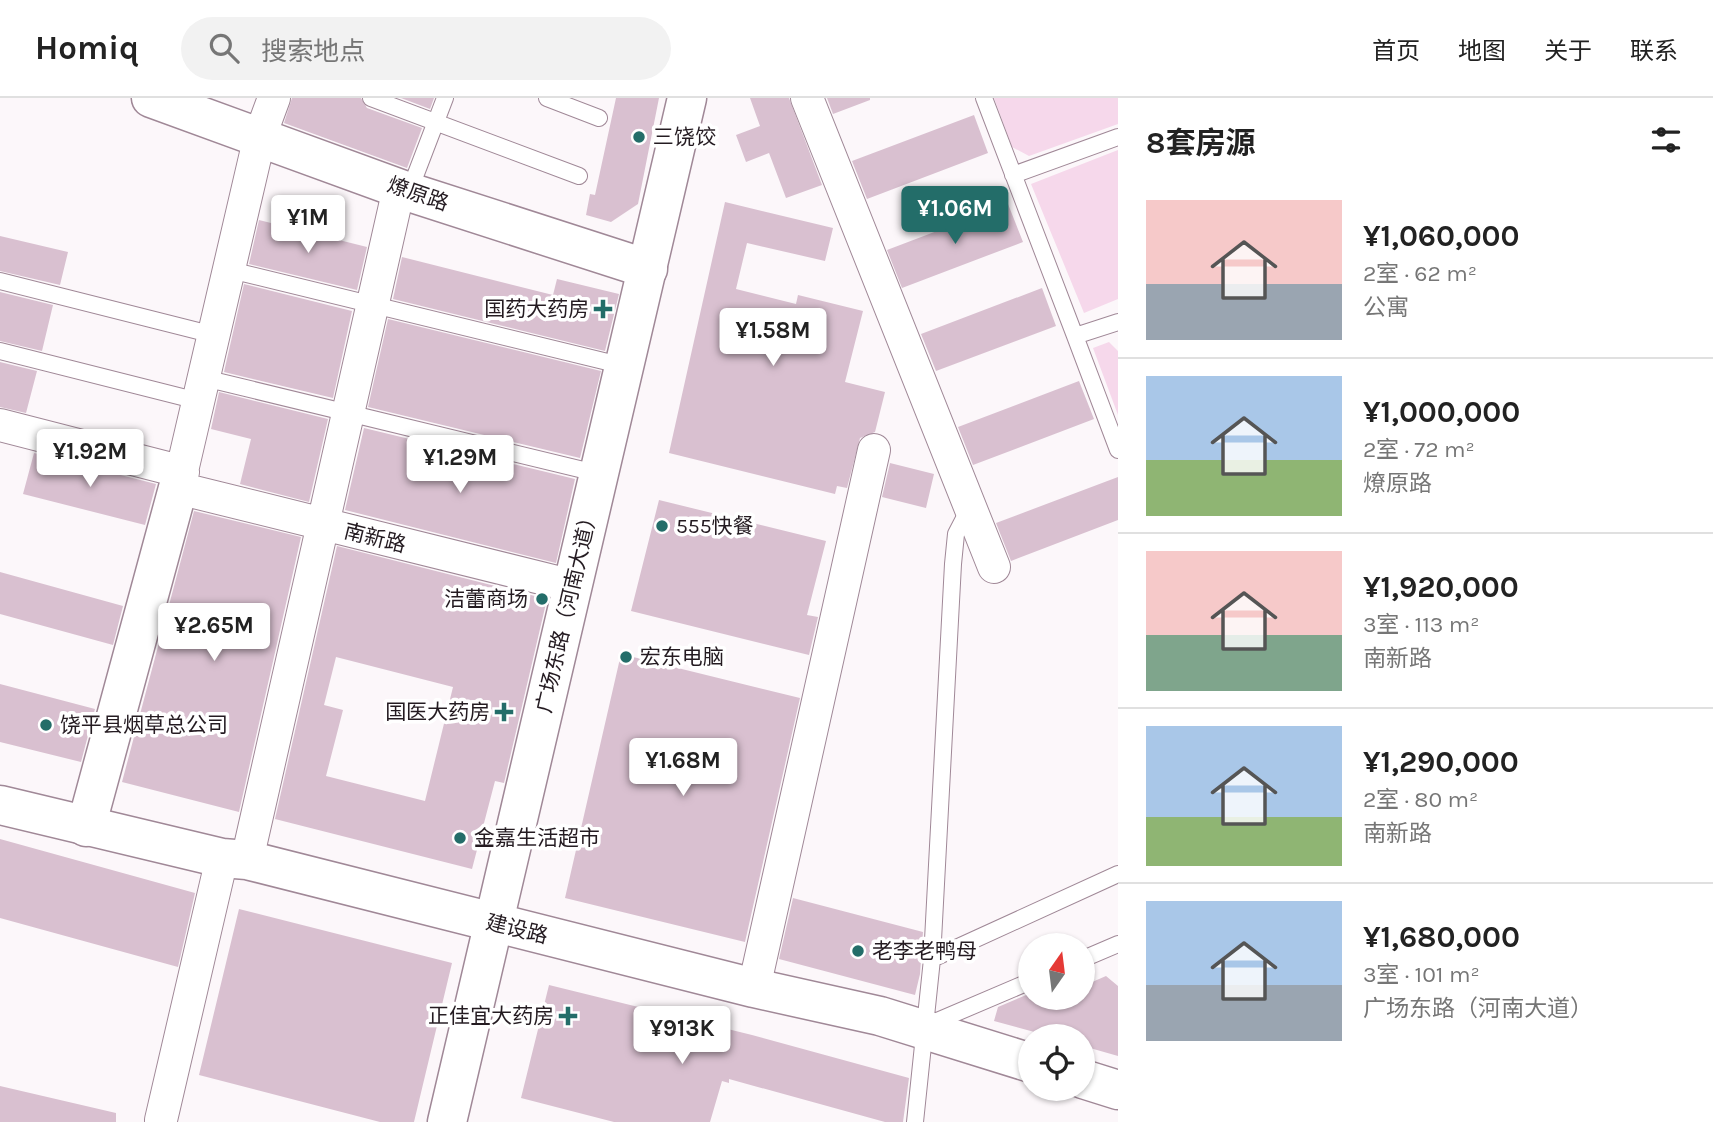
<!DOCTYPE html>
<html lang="zh">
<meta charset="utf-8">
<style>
:root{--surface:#fff;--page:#f2f2f2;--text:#222;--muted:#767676;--line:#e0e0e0;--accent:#236d69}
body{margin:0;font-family:Karla,"Noto Sans SC",sans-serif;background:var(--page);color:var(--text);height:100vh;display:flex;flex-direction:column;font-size:26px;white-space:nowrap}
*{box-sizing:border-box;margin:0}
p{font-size:23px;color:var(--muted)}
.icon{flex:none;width:38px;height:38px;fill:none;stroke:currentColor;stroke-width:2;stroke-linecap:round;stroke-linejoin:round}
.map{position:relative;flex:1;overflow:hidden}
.details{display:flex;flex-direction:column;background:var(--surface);width:595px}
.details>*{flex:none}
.needle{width:46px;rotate:14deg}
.controls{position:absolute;left:1018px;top:835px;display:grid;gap:14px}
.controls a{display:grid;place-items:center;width:77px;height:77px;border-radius:50%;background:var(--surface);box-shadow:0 2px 5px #0004;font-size:35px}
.price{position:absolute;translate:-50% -60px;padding:0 16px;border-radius:7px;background:#fff;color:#222;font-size:23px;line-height:46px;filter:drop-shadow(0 2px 4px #0008)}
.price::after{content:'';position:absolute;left:50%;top:42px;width:21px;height:16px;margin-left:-10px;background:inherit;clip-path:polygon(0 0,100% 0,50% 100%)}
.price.on{background:var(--accent);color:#fff}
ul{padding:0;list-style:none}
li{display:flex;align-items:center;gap:21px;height:175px;padding:0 28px}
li+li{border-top:2px solid var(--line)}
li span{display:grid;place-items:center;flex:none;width:196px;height:140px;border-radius:0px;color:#555}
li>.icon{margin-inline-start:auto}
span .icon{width:84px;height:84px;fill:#fffc;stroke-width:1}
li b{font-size:30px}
h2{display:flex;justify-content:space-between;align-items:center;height:84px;padding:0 28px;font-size:30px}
header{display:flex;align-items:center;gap:42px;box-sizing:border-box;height:98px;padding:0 35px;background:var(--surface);border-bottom:2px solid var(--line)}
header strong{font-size:33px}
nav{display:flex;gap:38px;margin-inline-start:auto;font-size:24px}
.search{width:490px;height:63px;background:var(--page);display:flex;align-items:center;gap:18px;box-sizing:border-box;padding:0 24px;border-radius:38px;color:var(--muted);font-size:26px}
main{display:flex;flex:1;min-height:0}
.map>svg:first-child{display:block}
.green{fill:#f6d8eb}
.building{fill:#d9c0d0;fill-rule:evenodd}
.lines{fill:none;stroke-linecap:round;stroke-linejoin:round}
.service-casing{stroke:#a08897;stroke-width:18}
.minor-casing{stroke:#a08897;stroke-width:34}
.tertiary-casing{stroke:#a08897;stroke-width:41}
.secondary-casing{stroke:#a08897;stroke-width:41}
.primary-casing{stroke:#a08897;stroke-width:41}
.service{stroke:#fff;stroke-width:16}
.minor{stroke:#fff;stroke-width:32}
.tertiary{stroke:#fff;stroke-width:38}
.secondary{stroke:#fff;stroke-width:38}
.primary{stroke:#fff;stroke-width:38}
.poi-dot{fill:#236d69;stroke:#fff;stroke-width:2.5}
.labels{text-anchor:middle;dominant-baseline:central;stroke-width:7;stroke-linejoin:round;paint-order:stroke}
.poi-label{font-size:21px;fill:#241b21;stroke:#fff;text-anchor:start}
.street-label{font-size:21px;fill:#241b21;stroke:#fff}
</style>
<header>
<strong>Homiq</strong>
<div class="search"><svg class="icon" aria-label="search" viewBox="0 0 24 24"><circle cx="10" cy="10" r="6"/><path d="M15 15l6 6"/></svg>搜索地点</div>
<nav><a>首页</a><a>地图</a><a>关于</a><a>联系</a></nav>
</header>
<main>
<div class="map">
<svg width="1118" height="1024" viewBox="0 0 1118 1024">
<rect width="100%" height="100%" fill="#fcf7fa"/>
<!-- green -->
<path class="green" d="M994,0H1118V26L1029,58L1012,49Z
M1118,52V201L1084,215L1031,86Z
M1109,244L1118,253V317L1093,250Z"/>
<!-- building -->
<path class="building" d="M292,0H361L367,10L422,30L407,70L284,25Z
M401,0H434L430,11Z
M616,0H659L638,106L611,124L586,117L590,96L595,97Z
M750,0H789L822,87L786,100L769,55L746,64L736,37L760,28Z
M827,0H870V2L833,16Z
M974,17L988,55L867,101L852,63Z
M725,104L833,130L825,163L747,145L736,191L796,206L798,197L863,213L845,284L885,294L875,334L860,340L847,390L837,388L835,396L669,355Z
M1008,106L1023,144L902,190L887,152Z
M259,122L367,149L357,192L249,166Z
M0,138L68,154L60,187L0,173Z
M402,159L553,197L557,181L619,196L605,253L393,201Z
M244,186L352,213L333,300L224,274Z
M1042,190L1056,228L936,273L921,236Z
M0,194L53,207L42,253L0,243Z
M388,221L601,273L580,360L368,309Z
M0,264L37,273L26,315L0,309Z
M1079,283L1094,321L973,367L958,329Z
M219,294L328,321L309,404L240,386L251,341L211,331Z
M364,330L575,381L556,465L345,412Z
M34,355L156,386L145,427L23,396Z
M890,365L934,376L926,410L882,399Z
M1118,379V422L1011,463L996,425Z
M659,402L826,443L807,517L818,519L809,557L631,513Z
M194,413L301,439L239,714L122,684Z
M337,448L547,501L504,685L495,683L472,771L275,721ZM336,559L453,589L425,703L326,678L343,612L324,607Z
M0,474L123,508L113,547L0,516Z
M621,556L800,600L745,844L565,800Z
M0,586L95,611L81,664L0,644Z
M0,741L195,795L178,869L0,820Z
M793,800L923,834L920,876L915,897L779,861Z
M239,811L452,865L414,1024H380L199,977Z
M1106,878L1118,888V958L1083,948V938H1049L994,923L998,909L1031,895V900H1083V888Z
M549,887L752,937L909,980L903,1024H885L729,981V985L722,983L710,1024H614L521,1000Z
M0,988L116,1015V1024H0Z"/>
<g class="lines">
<defs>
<path id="service" d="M371,0L579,78
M547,0L599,20
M984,0L1075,238L1118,224
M1013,77L1118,39
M409,94L445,0
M230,172L624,268
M0,183L214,237
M1075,238L1118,352
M0,253L198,303
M204,280L600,376
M932,861L1118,776
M1083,861L1118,846
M930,926L1031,883
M915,1024L932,861L953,466L956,436L970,409"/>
<path id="minor" d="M274,0L260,38L178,390L573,488
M807,0L994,469
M0,327L183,374
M247,762L399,90
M754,890L874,352
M161,1022L222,760"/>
<path id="tertiary" d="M86,729L178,390"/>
<path id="secondary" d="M151,0L409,94L648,171
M0,707L222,760L247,762L754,890L880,918L1031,965
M1083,981L1118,992"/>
<path id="primary" d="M447,1024L687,0"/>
</defs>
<!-- service casing -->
<use href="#service" class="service-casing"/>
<!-- minor casing -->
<use href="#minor" class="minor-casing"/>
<!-- tertiary casing -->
<use href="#tertiary" class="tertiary-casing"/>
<!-- secondary casing -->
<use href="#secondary" class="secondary-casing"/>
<!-- primary casing -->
<use href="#primary" class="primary-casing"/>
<!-- service -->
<use href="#service" class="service"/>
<!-- minor -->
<use href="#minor" class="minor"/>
<!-- tertiary -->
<use href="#tertiary" class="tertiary"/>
<!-- secondary -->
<use href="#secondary" class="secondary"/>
<!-- primary -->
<use href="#primary" class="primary"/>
</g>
<!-- markers -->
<g class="poi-dot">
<circle cx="639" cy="39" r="7"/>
<path d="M599.5 200.5h7v7h7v7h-7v7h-7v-7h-7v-7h7z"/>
<circle cx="662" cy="428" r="7"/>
<circle cx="542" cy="501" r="7"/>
<circle cx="626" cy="559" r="7"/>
<path d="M500.5 603.5h7v7h7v7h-7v7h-7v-7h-7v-7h7z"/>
<circle cx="46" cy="627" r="7"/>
<circle cx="460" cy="740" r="7"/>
<circle cx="858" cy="853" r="7"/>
<path d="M564.5 907.5h7v7h7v7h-7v7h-7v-7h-7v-7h7z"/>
</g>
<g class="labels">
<!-- poi labels -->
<g class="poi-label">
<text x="653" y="39">三饶饺</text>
<text x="589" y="211" text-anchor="end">国药大药房</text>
<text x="676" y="428">555快餐</text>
<text x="528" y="501" text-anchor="end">洁蕾商场</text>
<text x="640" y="559">宏东电脑</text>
<text x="490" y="614" text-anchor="end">国医大药房</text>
<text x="60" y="627">饶平县烟草总公司</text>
<text x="474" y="740">金嘉生活超市</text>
<text x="872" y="853">老李老鸭母</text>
<text x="554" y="918" text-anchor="end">正佳宜大药房</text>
</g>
<!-- street labels -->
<g class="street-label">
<text transform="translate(418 96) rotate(19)">燎原路</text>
<text transform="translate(375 440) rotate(14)">南新路</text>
<text transform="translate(567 512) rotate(-77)">广场东路（河南大道）</text>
<text transform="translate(517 831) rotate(14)">建设路</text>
</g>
</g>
</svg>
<div class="controls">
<a><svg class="needle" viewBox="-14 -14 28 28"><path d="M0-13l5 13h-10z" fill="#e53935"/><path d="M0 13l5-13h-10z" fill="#767676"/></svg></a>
<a><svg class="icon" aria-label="locate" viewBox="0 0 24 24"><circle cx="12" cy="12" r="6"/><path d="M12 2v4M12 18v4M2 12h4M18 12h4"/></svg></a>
</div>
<b class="price on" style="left:955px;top:148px">¥1.06M</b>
<b class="price" style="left:308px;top:157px">¥1M</b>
<b class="price" style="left:773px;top:270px">¥1.58M</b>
<b class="price" style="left:90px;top:391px">¥1.92M</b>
<b class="price" style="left:460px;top:397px">¥1.29M</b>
<b class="price" style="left:214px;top:565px">¥2.65M</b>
<b class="price" style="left:683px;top:700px">¥1.68M</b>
<b class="price" style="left:682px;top:968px">¥913K</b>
</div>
<section class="details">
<h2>8套房源<svg class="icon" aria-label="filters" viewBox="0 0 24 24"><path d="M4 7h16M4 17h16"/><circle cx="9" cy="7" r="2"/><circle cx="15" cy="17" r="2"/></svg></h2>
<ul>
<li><span style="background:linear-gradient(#f6c9c9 60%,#9aa5b1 0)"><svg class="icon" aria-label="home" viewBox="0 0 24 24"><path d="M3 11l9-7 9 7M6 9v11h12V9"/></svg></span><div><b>¥1,060,000</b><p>2室 · 62 m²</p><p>公寓</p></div></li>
<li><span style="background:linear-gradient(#a9c7e8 60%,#8fb573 0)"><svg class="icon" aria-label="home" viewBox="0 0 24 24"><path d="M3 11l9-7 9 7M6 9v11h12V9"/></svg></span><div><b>¥1,000,000</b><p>2室 · 72 m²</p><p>燎原路</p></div></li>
<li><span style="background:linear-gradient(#f6c9c9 60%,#7fa58c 0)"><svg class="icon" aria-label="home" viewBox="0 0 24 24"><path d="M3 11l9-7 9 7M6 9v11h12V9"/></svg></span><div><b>¥1,920,000</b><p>3室 · 113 m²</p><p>南新路</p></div></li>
<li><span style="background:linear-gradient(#a9c7e8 65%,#8fb573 0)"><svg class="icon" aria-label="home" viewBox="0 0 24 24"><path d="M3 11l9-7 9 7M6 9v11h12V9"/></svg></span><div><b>¥1,290,000</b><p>2室 · 80 m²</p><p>南新路</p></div></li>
<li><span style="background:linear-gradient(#a9c7e8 60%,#9aa5b1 0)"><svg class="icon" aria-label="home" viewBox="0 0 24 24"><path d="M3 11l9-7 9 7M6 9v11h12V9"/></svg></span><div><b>¥1,680,000</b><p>3室 · 101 m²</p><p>广场东路（河南大道）</p></div></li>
</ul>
</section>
</main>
